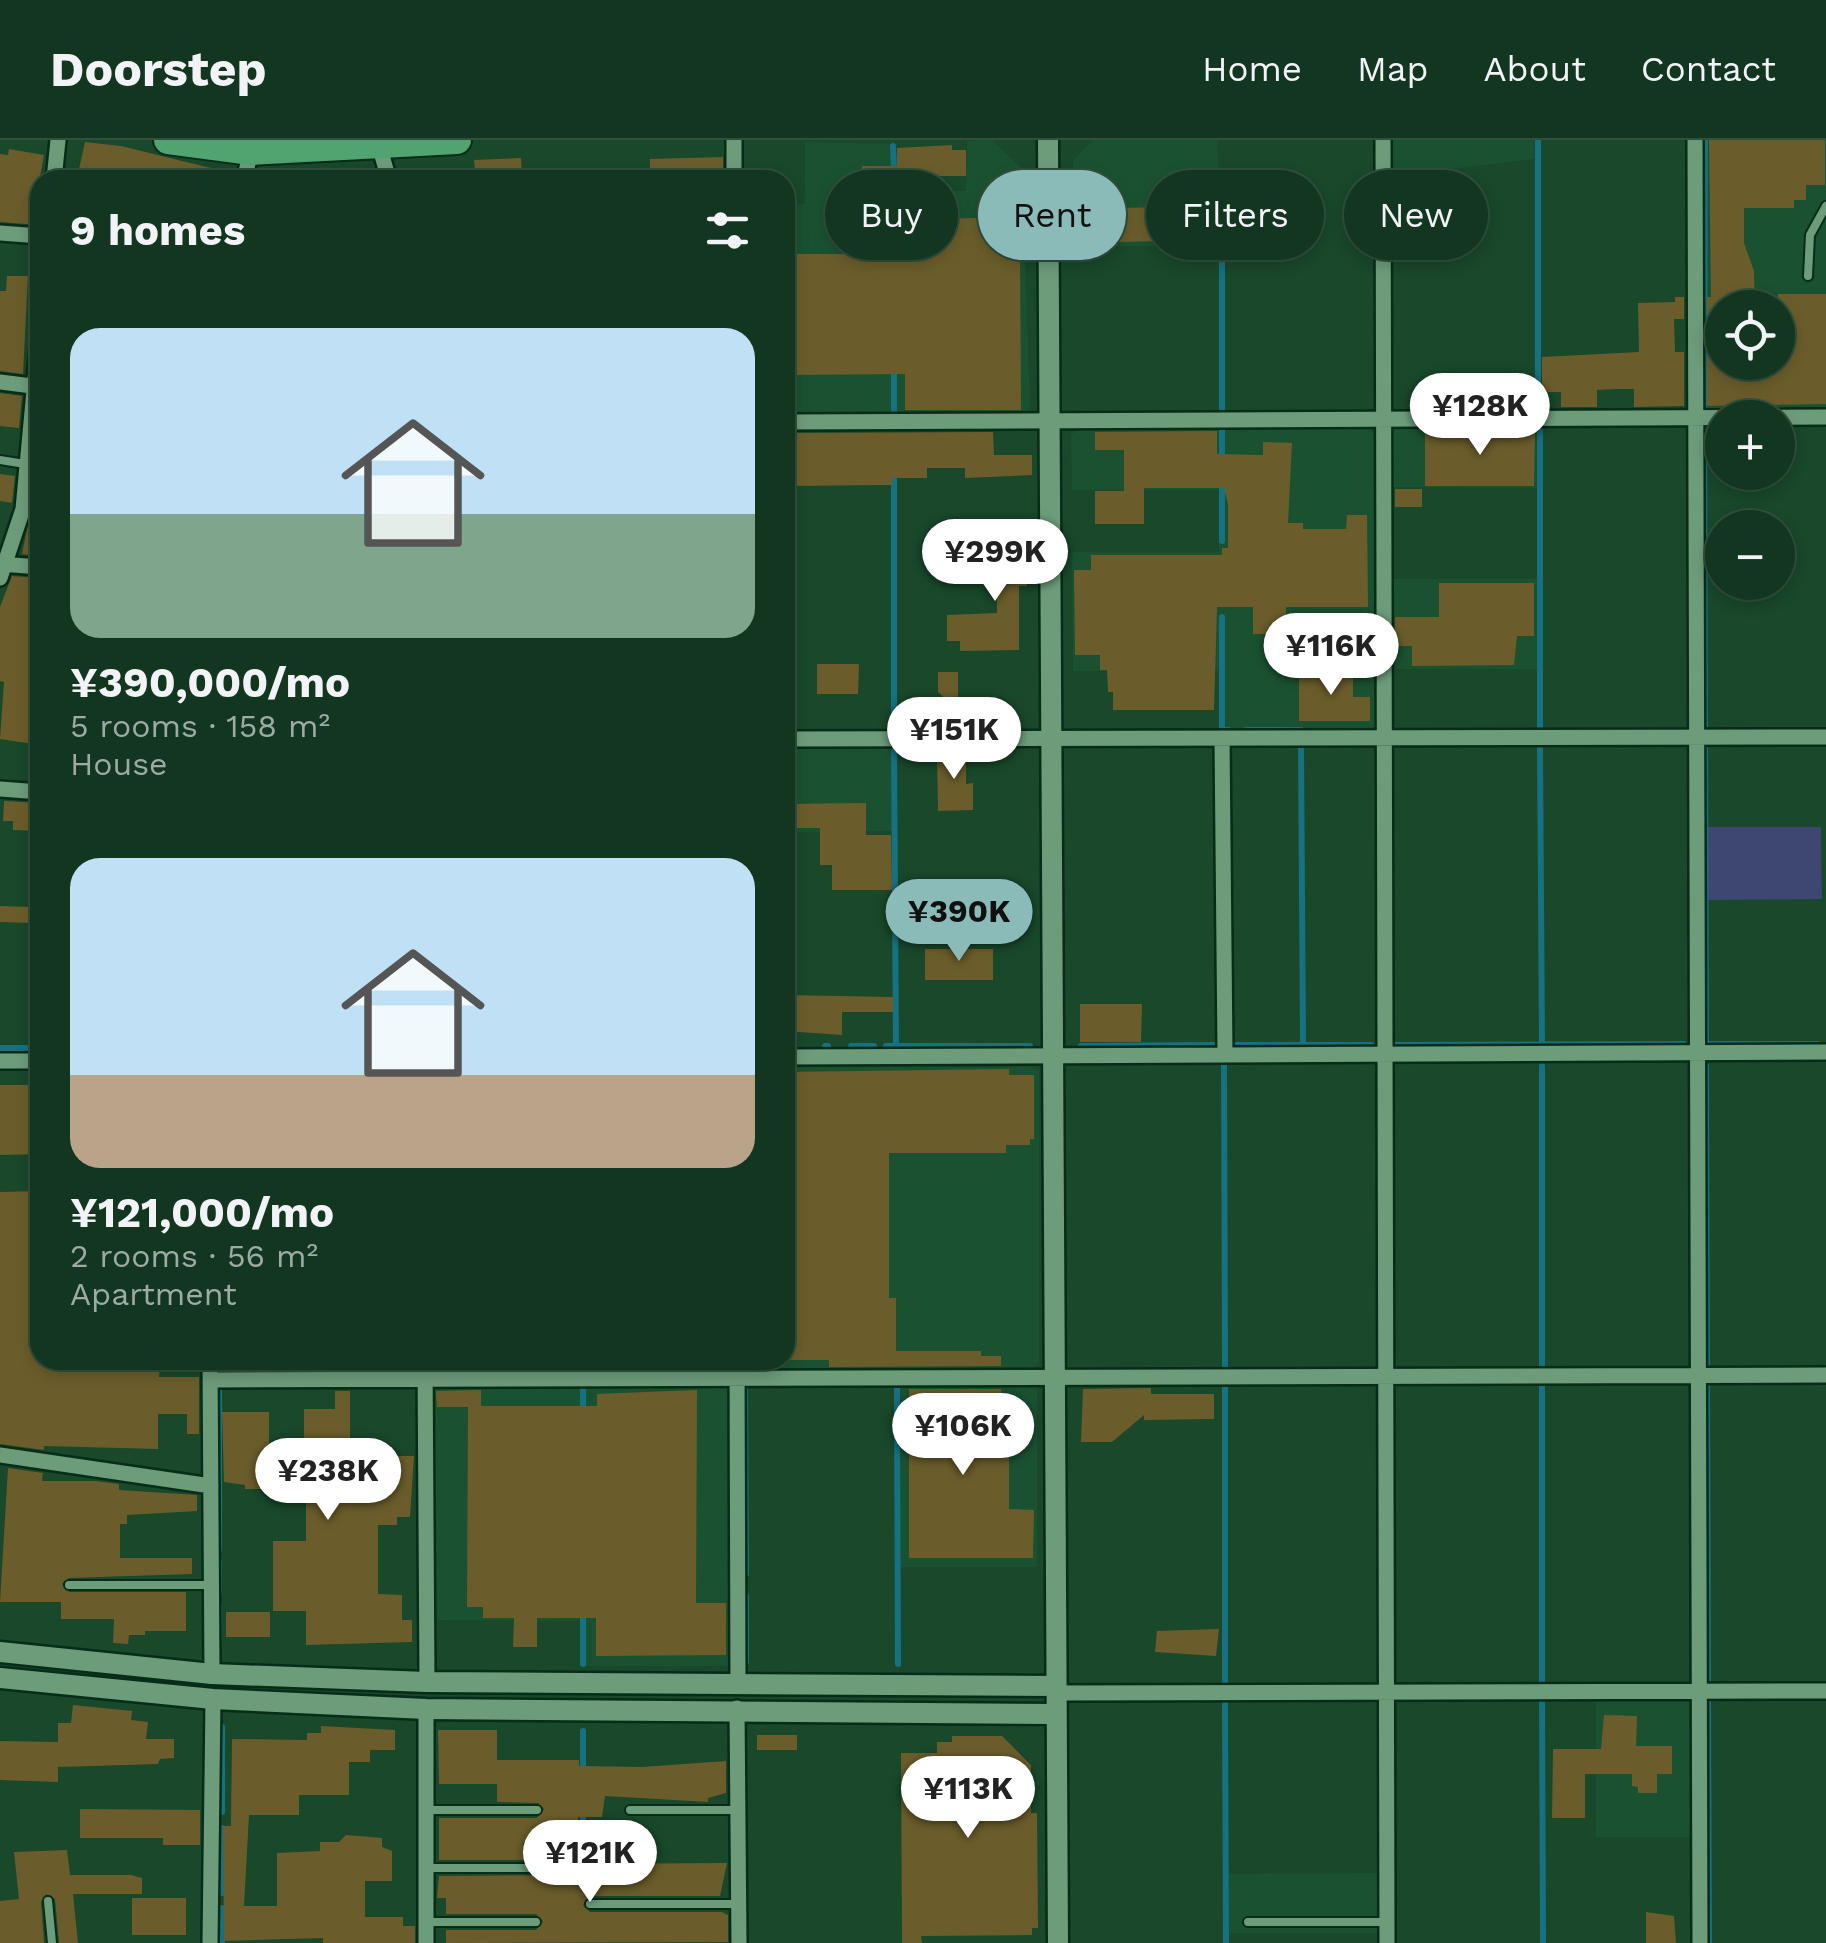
<!DOCTYPE html>
<meta charset="utf-8">
<style>
:root{--surface:#133620;--page:#1c3e29;--text:#f1f3f6;--muted:#9daba5;--line:#32503e;--accent:#8bbbb9}
body{margin:0;font-family:"Work Sans",sans-serif;background:var(--page);color:var(--text);height:100vh;display:flex;flex-direction:column;font-size:38px;white-space:nowrap}
*{box-sizing:border-box;margin:0}
p{font-size:32px;color:var(--muted)}
.icon{flex:none;width:55px;height:55px;fill:none;stroke:currentColor;stroke-width:2;stroke-linecap:round;stroke-linejoin:round}
.map{position:relative;flex:1;overflow:hidden}
.details{position:absolute;left:30px;top:30px;width:765px;height:1200px;display:flex;flex-direction:column;background:var(--surface);border-radius:30px;box-shadow:0 5px 15px #0003,0 0 0 2px var(--line)}
.details>*{flex:none}
.banner{position:absolute;left:825px;top:30px;width:850px;height:90px;display:flex;gap:20px}
.fabs{position:absolute;left:1705px;top:150px;display:grid;gap:20px}
.fabs a{display:grid;place-items:center;width:90px;height:90px;border-radius:50%;background:var(--surface);box-shadow:0 5px 15px #0003,0 0 0 2px var(--line);font-size:50px}
.price{position:absolute;translate:-50% -85px;padding:0 22px;border-radius:35px;background:#fff;color:#222;font-size:32px;line-height:65px;filter:drop-shadow(0 2px 5px #0008)}
.price::after{content:'';position:absolute;left:50%;top:60px;width:30px;height:22px;margin-left:-15px;background:inherit;clip-path:polygon(0 0,100% 0,50% 100%)}
.price.active{background:var(--accent);color:#111}
ul{padding:0;list-style:none}
li{display:grid;align-content:center;gap:20px;height:530px;padding:0 40px}
li span{display:grid;place-items:center;height:310px;border-radius:30px;color:#555}
li>.icon{margin-inline-start:auto}
span .icon{width:180px;height:180px;fill:#fffc;stroke-width:1}
li b{font-size:42px}
h2{display:flex;justify-content:space-between;align-items:center;height:120px;padding:0 40px;font-size:42px}
.chip{padding:0 35px;border-radius:45px;background:var(--surface);box-shadow:0 5px 15px #0003,0 0 0 2px var(--line);font-size:35px;line-height:90px}
.chip.active{background:var(--accent);color:#111}
header{display:flex;align-items:center;gap:60px;box-sizing:border-box;height:140px;padding:0 50px;background:var(--surface);border-bottom:2px solid var(--line)}
header strong{font-size:48px}
nav{display:flex;gap:55px;margin-inline-start:auto;font-size:35px}
.map>svg:first-child{display:block}
.built{fill:#1a5231;fill-rule:evenodd}
.green{fill:#3e4772}
.lines{fill:none;stroke-linecap:round;stroke-linejoin:round}
.stream{stroke:#167182;stroke-width:6}
.building{fill:#6b5d2b}
.service-casing{stroke:#072c17;stroke-width:12}
.minor-casing{stroke:#072c17;stroke-width:20}
.tertiary-casing{stroke:#072c17;stroke-width:25}
.trunk-casing{stroke:#072c17;stroke-width:32}
.service{stroke:#6d9c7b;stroke-width:8}
.minor{stroke:#6d9c7b;stroke-width:15}
.tertiary{stroke:#6d9c7b;stroke-width:20}
.trunk{stroke:#51a36f;stroke-width:28}
</style>
<header>
<strong>Doorstep</strong>
<nav><a>Home</a><a>Map</a><a>About</a><a>Contact</a></nav>
</header>
<div class="map">
<svg width="1826" height="1803" viewBox="0 0 1826 1803">
<rect width="100%" height="100%" fill="#19482b"/>
<!-- built -->
<path class="built" d="M992,0L1022,29L1030,268L1024,275L896,272V51H966L967,1Z
M1093,0H1218L1219,106H1072L1073,21Z
M1390,0H1534V19L1390,36Z
M1706,0H1826V269H1706ZM1722,168H1778V222H1722Z
M805,2L892,4V272L785,273V65L805,64Z
M1389,287L1538,288V348L1389,347Z
M1078,289H1369L1376,296L1378,587L1373,591L1225,589L1224,531H1073L1072,412H1219V350H1072L1071,295Z
M1391,439H1537L1538,529H1392Z
M785,606H892L893,691L785,692Z
M785,927H1031L1039,931V1223L1031,1230H748V1220H785Z
M900,1244H1037V1427H901Z
M435,1246H582L581,1481L434,1480Z
M585,1246H730V1526H585Z
M1596,1557H1691L1695,1697H1596Z
M1380,1733V1793H1229V1734Z"/>
<!-- green -->
<path class="green" d="M1706,687H1821L1822,759L1707,760Z"/>
<g class="lines">
<!-- stream -->
<path class="stream" d="M1538,0V272
M893,6L894,30
M1222,41V272
M894,227V273
M1704,266L1705,0
M1704,270H1783
M1540,290V588
M1704,290L1705,588
M1222,291V320
M894,331V590
M1222,342V401
M1222,477V590H1228
M1246,590H1301
M1705,606L1706,904
M1301,607L1303,905
M1540,607L1542,904
M894,609L896,906
M1708,904H1818
M1233,905H1371
M1394,905L1684,904
M785,906H786
M825,906H828
M851,906H874
M886,906H1030
M1081,906L1215,905
M0,908H40
M1224,925L1225,1228
M1542,926V1228
M1706,926L1707,1226
M219,1220V1227
M583,1220V1230
M745,1220V1224
M1542,1243V1544
M1225,1245V1544
M1707,1245L1708,1540
M583,1247V1272
M897,1248L898,1524
M219,1250V1410
M745,1250L746,1434
M219,1421V1452
M746,1456V1522
M219,1466V1505
M583,1470V1524
M1708,1559L1709,1803
M1542,1560L1543,1803
M1225,1562L1226,1803
M222,1587V1672
M583,1591V1632
M583,1669V1742
M222,1688V1753
M222,1803V1768"/>
</g>
<!-- building -->
<path class="building" d="M1709,0H1825V45H1806V60H1794V68H1744V103L1754,131L1755,168H1722V179H1707V157H1711Z
M85,2L121,6L231,33L230,40L77,38Z
M952,5V10H966V36H924V79L979,78L997,95V108H1020L1021,270H905V234L785,235V114H862V26H897V8Z
M9,9L44,15L35,65H40L39,85L0,82V14L8,15Z
M723,17V38L650,40V19Z
M521,18L522,36L516,40H476L474,20Z
M1169,67V101L1117,102L1116,68Z
M7,136H28L23,234L0,231V151H6Z
M1778,154H1826V264L1707,266V212H1722V222H1778Z
M1675,157H1684V179H1674L1675,212H1684V266L1634,267V249H1616L1597,250V267H1561V252H1542V217L1639,212L1638,163L1675,162Z
M0,253L22,256L19,288L0,286Z
M1425,290H1535L1534,346H1425Z
M1217,291V314L1263,315V302L1292,303L1288,383H1303V389H1346L1347,375H1367L1368,467H1286V494H1253V467H1217L1214,570H1113V552H1108L1107,530H1100V515H1075L1074,430H1091V415H1222V408H1228V364L1224,348H1144V384H1095V351H1124V310H1095V292Z
M993,292L994,315H1032V335L965,338V328H927V338H892V345L785,346V303H793V293Z
M0,334L15,336L12,363L0,361Z
M37,340L40,407L38,416L22,414Z
M1395,349H1422V367H1395Z
M976,404H1027V446H1019V510L960,511V501H947V475L997,473V423L976,422Z
M12,436L40,438L34,465L40,467V514L32,553L40,554V605L0,599L4,542L0,541V467Z
M1439,443H1534V496H1517L1514,525L1412,526V506H1395V477H1439Z
M817,524H859L858,554H817Z
M938,532H958V571L938,552Z
M1299,532H1353V557H1370V581H1299Z
M966,611V644L973,643V670L938,671L937,612Z
M4,661L40,663V691L13,690V681H3Z
M866,663V695H891L892,750H832V725H820V688H788L787,664Z
M0,766L31,767V783L0,782Z
M925,809H993V840H925Z
M785,855L893,857V872H842V895L785,891Z
M1080,864H1142L1141,902H1080Z
M1009,929V935H1034V999H1030V1005H1006V1013H889V1158H896V1211H981V1216H1001V1226L829,1227V1220H785V932Z
M0,945H29V968H40V1014L0,1015Z
M40,1051V1220H161L159,1237H199V1294H187V1274H158V1309L44,1306V1310L0,1304V1052Z
M436,1220H481V1228H436Z
M631,1220H697V1227H631Z
M1151,1248V1254H1214V1279L1144,1280V1275L1112,1302H1081L1083,1249Z
M909,1249H1001L1003,1264H1009V1369L1034,1370L1033,1418H909Z
M481,1250V1266H597V1254L697,1250L696,1463H726V1515L596,1516V1478H537V1507H513L514,1478H483V1467H467L468,1267H437L436,1251Z
M335,1251H350V1311L354,1316H414L410,1377H397V1385H378V1454L402,1455V1480H412V1502L306,1505V1471H273V1401H306V1357H286L273,1354V1349H245V1345L224,1342L222,1272H269V1318H304V1269H335Z
M8,1328L43,1333L42,1341H95L119,1344V1350L197,1355V1371L127,1375V1384H120V1418H192V1434L69,1438L62,1444L69,1452H186V1491H145V1495H129L128,1504L113,1503L114,1479H61V1462H0Z
M226,1472H270V1497H226Z
M1219,1489L1216,1516L1155,1512L1157,1491Z
M73,1565L132,1571L131,1580L148,1582L146,1599H174V1618L160,1619L158,1624L58,1627V1642L0,1640V1601L58,1602V1583H71Z
M1604,1575L1637,1576L1636,1606H1672V1634H1657V1653H1638V1647L1632,1646V1634H1585V1678H1552L1553,1609H1601Z
M321,1586L395,1590V1610H370V1622H349V1655H299V1675H249L244,1766H277V1713L320,1711V1702H339L346,1695L382,1698V1707L392,1711V1741H365V1777H403V1786H415V1803H323V1798L224,1801L223,1686H231L232,1599L307,1600V1593H321Z
M438,1590H497V1620H579V1626L642,1627L726,1621V1653L708,1658V1662L605,1656L602,1677H578V1703H523V1720H439V1678H537L544,1669L538,1663L497,1662V1644H439Z
M757,1595H797V1610H757Z
M952,1596H1002L1031,1625V1673H1037L1038,1788H1032V1795L921,1796L922,1803H902L901,1613H937V1602H952Z
M80,1669L200,1670V1705H163V1698H80Z
M67,1710L70,1735H131L142,1738V1754H73L78,1803H59L55,1759L46,1754L41,1762L44,1803H0V1761L19,1759L14,1712Z
M727,1723L720,1756H590L583,1765L590,1772H722L728,1775V1802L446,1803V1790H536L543,1781L536,1774H446V1758H437L439,1736L587,1735V1724Z
M132,1758H186V1795H132Z
M1646,1772L1674,1776L1676,1803H1646Z"/>
<g class="lines">
<defs>
<path id="service" d="M1808,136L1810,95L1826,66
M0,320L25,324
M69,1445H210
M426,1670H537
M630,1670H738
M426,1728H550
M48,1761L52,1803
M590,1764H739
M426,1782H536
M1248,1782H1387"/>
<path id="minor" d="M734,0V40
M1383,0L1387,1803
M1695,0L1700,1803
M379,5L389,40
M54,40L58,0
M244,40L251,11
M0,93L40,96
M0,242L40,247
M785,282L1826,277
M0,424L40,427
M0,438L23,369L40,186
M1222,598L1225,914
M785,599L1826,597
M0,649L40,652
M785,917L1826,912
M0,921H40
M210,1220L212,1534
M425,1220L427,1542
M737,1220L738,1544
M211,1240L1826,1235
M0,1315L211,1346
M1055,1553L1826,1551
M737,1568L739,1803
M426,1569V1803
M210,1803L213,1559"/>
<path id="tertiary" d="M1048,0L1058,1803
M0,1512L212,1534L427,1542L1055,1546
M0,1538L213,1559L426,1569L1055,1574"/>
<path id="trunk" d="M168,0L251,11L457,0"/>
</defs>
<!-- service casing -->
<use href="#service" class="service-casing"/>
<!-- minor casing -->
<use href="#minor" class="minor-casing"/>
<!-- tertiary casing -->
<use href="#tertiary" class="tertiary-casing"/>
<!-- trunk casing -->
<use href="#trunk" class="trunk-casing"/>
<!-- service -->
<use href="#service" class="service"/>
<!-- minor -->
<use href="#minor" class="minor"/>
<!-- tertiary -->
<use href="#tertiary" class="tertiary"/>
<!-- trunk -->
<use href="#trunk" class="trunk"/>
</g>
</svg>
<div class="fabs">
<a><svg class="icon" aria-label="locate" viewBox="0 0 24 24"><circle cx="12" cy="12" r="6"/><path d="M12 2v4M12 18v4M2 12h4M18 12h4"/></svg></a>
<a>+</a>
<a>−</a>
</div>
<b class="price" style="left:1480px;top:318px">¥128K</b>
<b class="price" style="left:995px;top:464px">¥299K</b>
<b class="price" style="left:1331px;top:558px">¥116K</b>
<b class="price" style="left:954px;top:642px">¥151K</b>
<b class="price active" style="left:959px;top:824px">¥390K</b>
<b class="price" style="left:963px;top:1338px">¥106K</b>
<b class="price" style="left:328px;top:1383px">¥238K</b>
<b class="price" style="left:968px;top:1701px">¥113K</b>
<b class="price" style="left:590px;top:1765px">¥121K</b>
<div class="banner">
<a class="chip">Buy</a>
<a class="chip active">Rent</a>
<a class="chip">Filters</a>
<a class="chip">New</a>
</div>
<section class="details">
<h2>9 homes<svg class="icon" aria-label="filters" viewBox="0 0 24 24"><path d="M4 7h16M4 17h16"/><circle cx="9" cy="7" r="2"/><circle cx="15" cy="17" r="2"/></svg></h2>
<ul>
<li><span style="background:linear-gradient(#bfe0f5 60%,#7fa58c 0)"><svg class="icon" aria-label="home" viewBox="0 0 24 24"><path d="M3 11l9-7 9 7M6 9v11h12V9"/></svg></span><div><b>¥390,000/mo</b><p>5 rooms · 158 m²</p><p>House</p></div></li>
<li><span style="background:linear-gradient(#bfe0f5 70%,#b9a48a 0)"><svg class="icon" aria-label="home" viewBox="0 0 24 24"><path d="M3 11l9-7 9 7M6 9v11h12V9"/></svg></span><div><b>¥121,000/mo</b><p>2 rooms · 56 m²</p><p>Apartment</p></div></li>
</ul>
</section>
</div>
